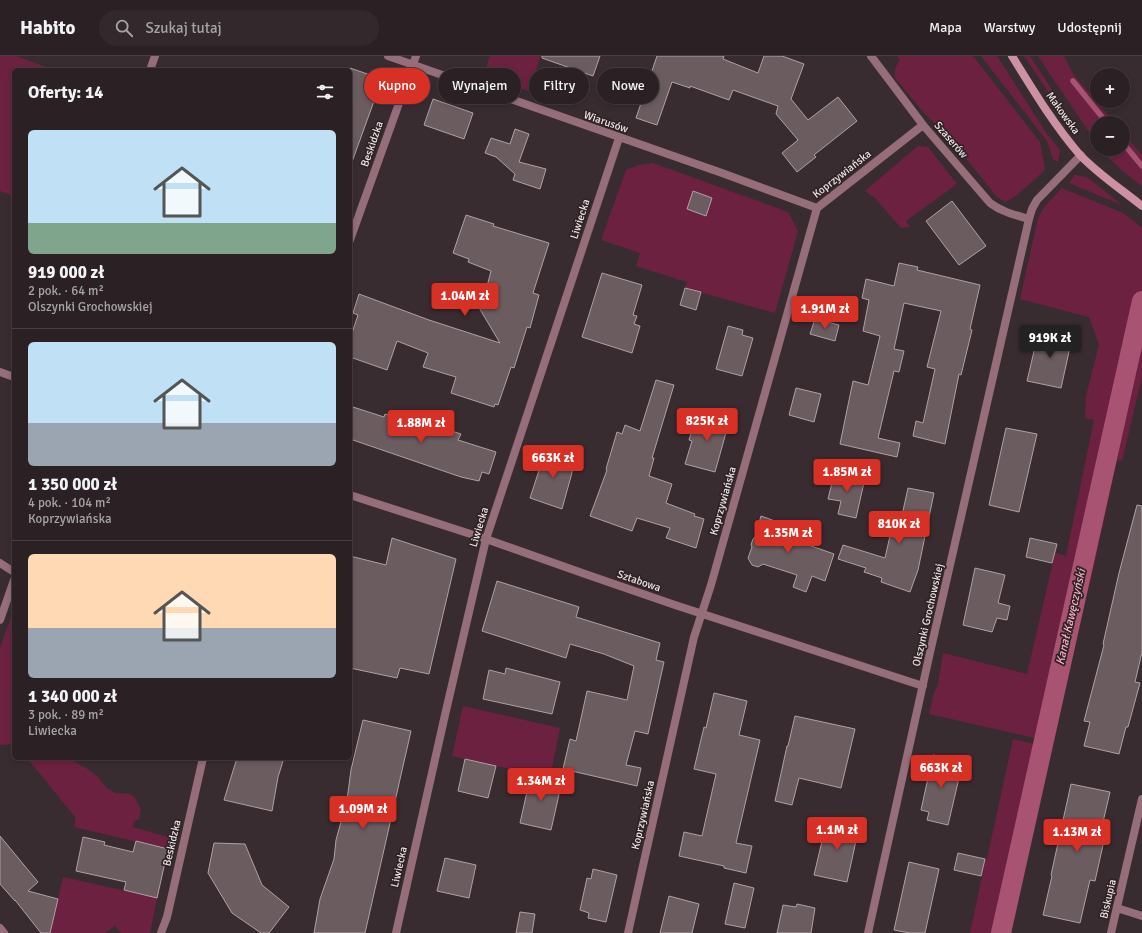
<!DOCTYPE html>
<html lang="pl">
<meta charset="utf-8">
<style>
:root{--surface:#2b2124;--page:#33292c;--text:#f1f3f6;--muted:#a6a3a6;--line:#473e41;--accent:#d93025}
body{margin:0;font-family:Signika,sans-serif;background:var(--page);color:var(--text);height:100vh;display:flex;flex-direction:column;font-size:15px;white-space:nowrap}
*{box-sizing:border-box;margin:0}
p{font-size:13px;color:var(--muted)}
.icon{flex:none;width:22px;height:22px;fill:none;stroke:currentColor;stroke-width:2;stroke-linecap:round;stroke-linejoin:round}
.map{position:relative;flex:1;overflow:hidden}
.side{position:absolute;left:12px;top:12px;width:340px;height:692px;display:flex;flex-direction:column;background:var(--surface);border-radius:6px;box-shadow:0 2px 6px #0003,0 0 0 1px var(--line)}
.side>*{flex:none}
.hud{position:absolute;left:364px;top:12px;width:380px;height:36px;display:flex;gap:8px}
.tools{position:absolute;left:1090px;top:12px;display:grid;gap:8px}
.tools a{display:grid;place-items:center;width:40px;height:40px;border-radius:50%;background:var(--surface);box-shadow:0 2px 6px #0003,0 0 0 1px var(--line);font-size:20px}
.price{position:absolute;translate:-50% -34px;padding:0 9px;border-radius:4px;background:var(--accent);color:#fff;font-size:13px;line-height:26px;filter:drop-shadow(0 1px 2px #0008)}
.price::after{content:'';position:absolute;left:50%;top:24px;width:12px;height:9px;margin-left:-6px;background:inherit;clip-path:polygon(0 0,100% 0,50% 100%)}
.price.on{background:#222;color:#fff}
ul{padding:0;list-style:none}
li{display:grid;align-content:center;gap:8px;height:212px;padding:0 16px}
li+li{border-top:1px solid var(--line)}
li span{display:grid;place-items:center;height:124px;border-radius:6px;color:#555}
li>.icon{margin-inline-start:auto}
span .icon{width:72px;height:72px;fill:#fffc;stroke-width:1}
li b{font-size:17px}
h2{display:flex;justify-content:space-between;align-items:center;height:48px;padding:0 16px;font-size:17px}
.tag{padding:0 14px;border-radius:18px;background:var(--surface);box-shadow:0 2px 6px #0003,0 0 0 1px var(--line);font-size:14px;line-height:36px}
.tag.on{background:var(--accent);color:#fff}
header{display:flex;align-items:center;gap:24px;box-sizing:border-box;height:56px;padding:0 20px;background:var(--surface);border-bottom:1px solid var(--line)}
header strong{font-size:19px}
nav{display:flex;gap:22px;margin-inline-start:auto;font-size:14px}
.search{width:280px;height:36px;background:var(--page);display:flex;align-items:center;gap:10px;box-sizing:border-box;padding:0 14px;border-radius:22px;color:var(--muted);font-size:15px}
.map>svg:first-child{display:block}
.green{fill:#6d2141}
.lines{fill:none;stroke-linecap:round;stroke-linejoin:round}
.stream{stroke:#a95373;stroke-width:5.5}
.canal{stroke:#a95373;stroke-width:20}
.building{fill:#6b5c60;stroke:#b0a0a5}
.lane{stroke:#956e7a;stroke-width:8}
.street{stroke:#956e7a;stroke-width:8}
.secondary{stroke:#ce90a3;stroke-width:8}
.labels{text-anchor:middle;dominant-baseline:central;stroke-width:3.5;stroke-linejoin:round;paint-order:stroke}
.street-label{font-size:11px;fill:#eae2e4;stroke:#2f2326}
.water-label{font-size:12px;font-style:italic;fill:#f4acc3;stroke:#2f2326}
</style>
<header>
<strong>Habito</strong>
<div class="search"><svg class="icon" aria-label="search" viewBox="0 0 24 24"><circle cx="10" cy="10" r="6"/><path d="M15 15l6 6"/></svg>Szukaj tutaj</div>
<nav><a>Mapa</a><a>Warstwy</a><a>Udostępnij</a></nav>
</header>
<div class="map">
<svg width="1142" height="877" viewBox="0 0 1142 877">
<rect width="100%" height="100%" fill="#392c30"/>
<!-- green -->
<path class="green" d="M0,0H16L54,14H14V132L11,139L0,135Z
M490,0H541L528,35L484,19Z
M897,0H973L1040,86L1045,114L1016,140L1005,146L997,141L948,80L925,58L895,22C894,14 896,10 900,3Z
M981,0H997L1047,78L1060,94L1058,106L1053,103L1047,85Z
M1024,0H1030L1079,75L1078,77L1070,68Z
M1038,0H1064L1073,18L1115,67H1097V88Z
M1123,77L1142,99V130C1127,119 1113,107 1101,93H1123Z
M918,90L928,91L957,128L906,165L910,171L901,172L875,142L865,135Z
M653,107L788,156L798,175L775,257L685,232L687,226L636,210L640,197L601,184L626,114L639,109Z
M1075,119L1086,121L1091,124L1122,149L1069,127Z
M1062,132L1123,157L1142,172V282L1140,288L1142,289V321L1122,405L1117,404L1092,519L1072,595L1052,686L929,658L934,637L938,628L943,597L1027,618L1055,497L1066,500L1094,364L1085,362L1086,340L1099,289L1089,261L1020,243L1038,162L1045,150Z
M11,561L14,562V688L0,689V592Z
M463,650L560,672L550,722L452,700Z
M1013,683L1051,692L1037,748L1008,877H970L982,821L981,820L985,803H987Z
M27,702H67L71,704L86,712L97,720L107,732L115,737L130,738L135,742L141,754L139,763L134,765L133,771L171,782L168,793L74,771L76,762Z
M63,821L157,842L150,877H121L115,870L105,877H50Z"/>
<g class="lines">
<!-- stream -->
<path class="stream" d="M1073,25L1107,67
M1123,87L1142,110"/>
<!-- canal -->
<path class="canal" d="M1001,877L1142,245"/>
</g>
<!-- building -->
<path class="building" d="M542,0H600L593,20L542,2Z
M657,0H724L723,3L758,17L764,0H782L804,8L791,43L808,64L838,41L857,65L814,99L816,101L797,116L782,97L798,84L776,58L778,50L733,34L729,44L690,30V32L672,26L657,69L636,62Z
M350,12L382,23L352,106H350Z
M433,43L473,57L464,83L424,69Z
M515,73L529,78L519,106L546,113L540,133L513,124L515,118L496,101L485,97L491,82L510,88Z
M693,135L712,142L706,160L687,153Z
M952,145L986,190L959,209L926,165Z
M466,159L494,168L493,170L549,187L533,237L539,239L530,272L527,271L514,312L511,311L498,349L495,348L494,351L451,337L456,321L423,311L428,297L397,285L387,314L350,301V283L358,259L353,257L359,238L429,264L500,287L478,250L481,241L485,238L491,215L468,206L469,203L453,197Z
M899,207L918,211L917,214L980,229L970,273L972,274L961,319L959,318L945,388L913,380L916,365L923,367L935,313L927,311L941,255L904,247L894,293L904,295L899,316L894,315L878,382L900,387L897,401L840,388L853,325L868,329L880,280L863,275L869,244L862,242L866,223L894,230Z
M602,217L642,229L633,259L637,260L634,268L640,270L632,297L582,281Z
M685,232L701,236L696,254L680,249Z
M815,263L839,269L835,285L810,278Z
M728,270L743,274L742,279L753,282L742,320L716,313Z
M1039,274L1072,282L1061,332L1027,325Z
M656,324L674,329L652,402H654L649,420L672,428L666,447L695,458L694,460L704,463L696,492L666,482L670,472L637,462L632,475L590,460L607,414L606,413L617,376L622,378L625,369L640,375Z
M796,332L821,338L814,366L789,359Z
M353,351L384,361L385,358L440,376L442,372L461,378L458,384L496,396L489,418L482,416L479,425L461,421L350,383V360Z
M697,357L729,366L715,416L685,408L692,385L689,384Z
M1006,372L1037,378L1019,456L989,449Z
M546,393L576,402L562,453L530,442Z
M835,414L865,422L856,462L838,458L841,445L828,443Z
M908,432L934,437L918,514L910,536L881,526L882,522L864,516L866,512L838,503L843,489L885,502L890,480L897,482Z
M1137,449L1142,450V596L1135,626L1140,627L1128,671H1126L1119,698L1084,690L1090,666L1084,665L1104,589L1103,588L1119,517Z
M761,460L786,469L784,477L787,478L786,481L834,498L825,525L812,520L806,536L793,531L797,519L763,508L758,511L752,509L748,502L752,491L751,489L753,483L755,481Z
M392,482L456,503L429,618L400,612L397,622L350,612V500L386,509Z
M1030,482L1057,488L1052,507L1026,501Z
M975,512L1005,519L998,547L1010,550L1007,564L997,562L992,576L963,569Z
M497,525L579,551L576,561L660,587L656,604L664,606L648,678L635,675L626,709L641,712L637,730L563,713L570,683L576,685L587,635L627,644L634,610L604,598L570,588L566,602L482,575Z
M506,612L560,626L552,658L483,643L489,614L505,618Z
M714,637L747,645L739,679L760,684L736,787L752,790L746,817L724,812V810L679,800L684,776L702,780L716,718L694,713L704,671L706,672Z
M795,660L855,673L841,732L799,722L792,749L775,745L787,690H788Z
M363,664L411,675L365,877H314L320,843L334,803L336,784L347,744L351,714Z
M933,699L963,705L948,769L927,764L929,756L921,754Z
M237,702H284L278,721L272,755L224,744Z
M465,703L496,710L488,742L458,735Z
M531,718L562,725L551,774L520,767Z
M1071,728L1110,736L1100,779L1105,780L1095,825L1090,824L1080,867L1043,859L1052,820L1051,819Z
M827,764L859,771L847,826L814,819Z
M0,780L38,826L28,835L58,843L50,877H41L15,844V845L0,828Z
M83,781L105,786L104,789L133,796L136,785L168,793L157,842L124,834L126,826L76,815Z
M214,787L245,788L262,829L289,851L269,877H261L232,857L208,817Z
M958,797L985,803L981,820L954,814Z
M445,802L476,809L469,842L437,835Z
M909,806L939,813L925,877H910L894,874Z
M593,813L617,819L606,866L588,862L589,857L580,854L587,822L591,823Z
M734,827L754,832L745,872L725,868Z
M669,840L699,848L692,877H660Z
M797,848L815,852L811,877H777L783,849L796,851Z
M520,856L535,858L532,877H516Z"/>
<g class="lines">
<!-- lane -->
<path class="lane" d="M0,564L14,524"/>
<!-- street -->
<path class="street" d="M388,0L722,117L817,152
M871,0L923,69L990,147C1002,156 1015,159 1029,163
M150,14L155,0
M350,184L416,0
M0,316L14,321
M350,439L486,483L588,519L675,549L923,630
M0,507L14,516
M1117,852L1142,860
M0,872L4,877
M161,877L167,861L203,702
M396,877L445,659L486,483L619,82
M628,877L694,581L711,529L817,152L923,69
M868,877C889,785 908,693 929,601C962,455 996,309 1029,163L1032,153L1037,144L1081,99
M1111,877L1142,743"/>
<!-- secondary -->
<path class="secondary" d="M1012,0C1033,34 1054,69 1080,99C1098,118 1121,133 1142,150"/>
</g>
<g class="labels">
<!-- street labels -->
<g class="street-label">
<text transform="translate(1063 57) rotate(54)">Makowska</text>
<text transform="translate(606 66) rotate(19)">Wiarusów</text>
<text transform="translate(951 84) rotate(49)">Szaserów</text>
<text transform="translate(372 88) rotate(-71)">Beskidzka</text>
<text transform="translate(842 118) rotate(-38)">Koprzywiańska</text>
<text transform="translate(580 163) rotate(-72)">Liwiecka</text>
<text transform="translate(723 445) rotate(-74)">Koprzywiańska</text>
<text transform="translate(479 471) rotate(-73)">Liwiecka</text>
<text transform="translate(639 525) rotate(19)">Sztabowa</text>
<text transform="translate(928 559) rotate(-77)">Olszynki Grochowskiej</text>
<text transform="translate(643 759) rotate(-77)">Koprzywiańska</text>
<text transform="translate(172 787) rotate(-77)">Beskidzka</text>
<text transform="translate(399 811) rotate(-77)">Liwiecka</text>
<text transform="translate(1108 843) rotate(-77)">Biskupia</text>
</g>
<!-- water labels -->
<g class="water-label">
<text transform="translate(1071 561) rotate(-77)">Kanał Kawęczyński</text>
</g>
</g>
</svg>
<div class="tools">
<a>+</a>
<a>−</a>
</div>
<b class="price" style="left:465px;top:261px">1.04M zł</b>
<b class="price" style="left:825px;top:274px">1.91M zł</b>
<b class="price on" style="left:1050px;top:303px">919K zł</b>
<b class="price" style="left:707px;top:386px">825K zł</b>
<b class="price" style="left:421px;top:388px">1.88M zł</b>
<b class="price" style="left:553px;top:423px">663K zł</b>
<b class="price" style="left:847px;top:437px">1.85M zł</b>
<b class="price" style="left:899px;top:489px">810K zł</b>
<b class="price" style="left:788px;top:498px">1.35M zł</b>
<b class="price" style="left:941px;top:733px">663K zł</b>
<b class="price" style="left:541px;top:746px">1.34M zł</b>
<b class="price" style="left:363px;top:774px">1.09M zł</b>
<b class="price" style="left:837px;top:795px">1.1M zł</b>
<b class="price" style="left:1077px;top:797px">1.13M zł</b>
<div class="hud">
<a class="tag on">Kupno</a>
<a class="tag">Wynajem</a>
<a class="tag">Filtry</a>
<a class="tag">Nowe</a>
</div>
<section class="side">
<h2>Oferty: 14<svg class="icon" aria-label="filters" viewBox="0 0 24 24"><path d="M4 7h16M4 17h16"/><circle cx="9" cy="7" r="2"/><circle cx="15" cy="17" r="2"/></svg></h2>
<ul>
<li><span style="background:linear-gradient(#bfe0f5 75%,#7fa58c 0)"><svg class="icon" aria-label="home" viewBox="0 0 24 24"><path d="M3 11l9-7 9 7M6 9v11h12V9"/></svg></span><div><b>919 000 zł</b><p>2 pok. · 64 m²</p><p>Olszynki Grochowskiej</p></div></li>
<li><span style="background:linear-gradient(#bfe0f5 65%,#9aa5b1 0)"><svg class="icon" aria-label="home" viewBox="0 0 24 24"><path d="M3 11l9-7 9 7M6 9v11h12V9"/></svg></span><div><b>1 350 000 zł</b><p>4 pok. · 104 m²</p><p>Koprzywiańska</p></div></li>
<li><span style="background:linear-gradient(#ffd9b3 60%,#9aa5b1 0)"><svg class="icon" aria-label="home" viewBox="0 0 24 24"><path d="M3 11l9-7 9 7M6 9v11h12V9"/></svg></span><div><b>1 340 000 zł</b><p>3 pok. · 89 m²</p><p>Liwiecka</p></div></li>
</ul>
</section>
</div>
